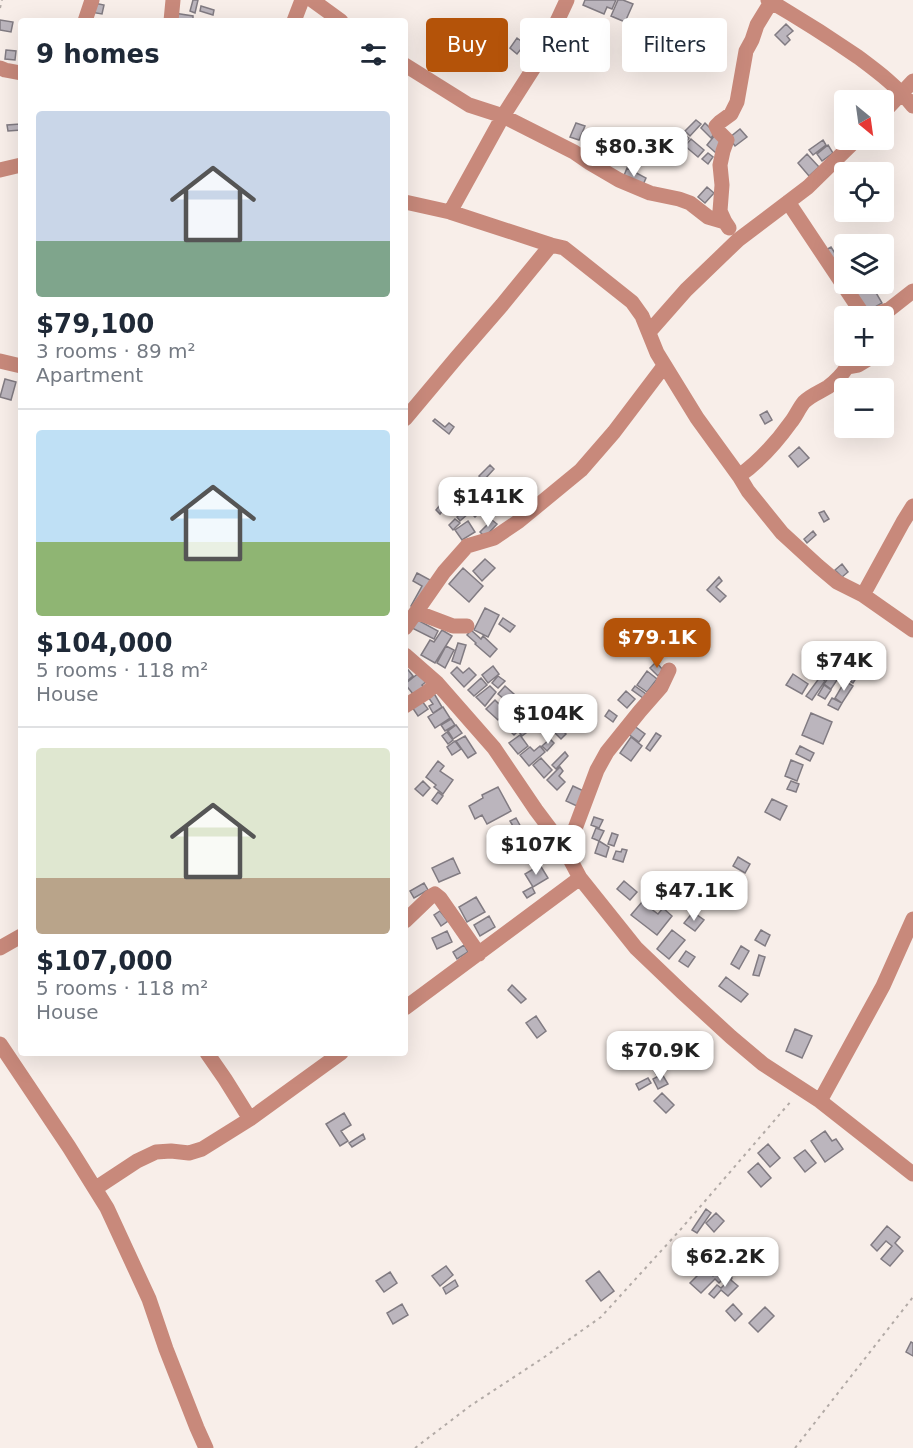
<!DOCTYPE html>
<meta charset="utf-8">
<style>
:root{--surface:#fff;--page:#f6f6f7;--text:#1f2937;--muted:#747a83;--line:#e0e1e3;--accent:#b45309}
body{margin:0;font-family:"DejaVu Sans",sans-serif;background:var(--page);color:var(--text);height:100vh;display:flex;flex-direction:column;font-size:22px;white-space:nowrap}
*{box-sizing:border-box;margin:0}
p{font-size:20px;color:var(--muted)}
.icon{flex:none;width:33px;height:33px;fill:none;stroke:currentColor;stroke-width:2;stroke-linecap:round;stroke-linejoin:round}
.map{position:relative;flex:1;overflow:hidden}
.sheet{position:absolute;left:18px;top:18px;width:390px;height:1038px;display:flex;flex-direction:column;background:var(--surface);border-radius:6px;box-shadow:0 6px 24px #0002}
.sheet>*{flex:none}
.top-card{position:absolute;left:426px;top:18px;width:396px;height:54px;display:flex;gap:12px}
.needle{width:39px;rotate:151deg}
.buttons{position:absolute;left:834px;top:90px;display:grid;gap:12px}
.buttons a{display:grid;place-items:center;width:60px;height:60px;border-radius:6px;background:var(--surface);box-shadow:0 6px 24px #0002;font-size:30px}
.price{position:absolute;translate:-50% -51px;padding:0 14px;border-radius:12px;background:#fff;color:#222;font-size:20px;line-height:39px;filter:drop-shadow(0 2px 3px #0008)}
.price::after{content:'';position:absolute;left:50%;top:36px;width:18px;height:14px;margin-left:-9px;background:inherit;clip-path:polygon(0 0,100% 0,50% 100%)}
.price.on{background:var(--accent);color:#fff}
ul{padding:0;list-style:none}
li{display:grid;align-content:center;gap:12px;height:318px;padding:0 18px}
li+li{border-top:2px solid var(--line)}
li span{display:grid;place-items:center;height:186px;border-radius:6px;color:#555}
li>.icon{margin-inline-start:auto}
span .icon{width:108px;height:108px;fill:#fffc;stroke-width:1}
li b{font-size:26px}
h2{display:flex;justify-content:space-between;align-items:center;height:72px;padding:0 18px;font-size:26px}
.tag{padding:0 21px;border-radius:6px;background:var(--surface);box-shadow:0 6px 24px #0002;font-size:21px;line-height:54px}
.tag.on{background:var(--accent);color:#fff}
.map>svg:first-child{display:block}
.building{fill:#bbb5bd;stroke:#817b82;stroke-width:1.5}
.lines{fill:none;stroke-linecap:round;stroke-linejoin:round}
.path{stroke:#b2aaa6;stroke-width:2;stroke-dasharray:3 4.5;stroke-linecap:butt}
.minor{stroke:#c8897b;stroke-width:15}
</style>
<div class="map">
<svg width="913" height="1448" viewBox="0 0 913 1448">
<rect width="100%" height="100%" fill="#f8eee9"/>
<!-- building -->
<path class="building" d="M193,0H198L195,13L190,11Z
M585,0H616L612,9L607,7L604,14L583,5Z
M618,0H623L633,4L625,22L611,16Z
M94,3L104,5L102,14L90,12Z
M201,6L214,10L213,15L200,11Z
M174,13L193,16V21H173Z
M0,20L13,22L11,32L0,30Z
M786,24L793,31L787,36L790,40L785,45L775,35Z
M517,38L525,44L517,54L510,48Z
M6,50L16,51L15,60L5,59Z
M696,120L701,124L690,136L685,131Z
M576,123L585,126L579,140L570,137Z
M705,123L715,133L711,138L701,128Z
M20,124L21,130L8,131L7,125Z
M740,129L747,137L735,146L729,138Z
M683,133L689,138L683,146L677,141Z
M715,135L724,143L716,153L707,145Z
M691,139L704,150L698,157L685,146Z
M823,140L826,145L813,155L809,150Z
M828,145L833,153L822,161L817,154Z
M708,153L713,157L708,164L702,159Z
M807,154L819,167L809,176L798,163Z
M627,168L646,178L642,187L623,178Z
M707,187L714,193L705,203L698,197Z
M831,247L843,266L836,270L824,251Z
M868,284H871L882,303L865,313L853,292Z
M5,379L16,382L11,400L0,397Z
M767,411L772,420L765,424L760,415Z
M435,419L445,427L449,423L454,427L449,434L433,421Z
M799,447L809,458L798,467L789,456Z
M490,465L494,469L483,481L479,476Z
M451,491L459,498L455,503L451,500L440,514L436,510Z
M471,502L481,511L475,517L465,507Z
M465,509L469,513L460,521L457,517Z
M824,511L829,519L824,522L819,513Z
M455,519L460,523L453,530L449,525Z
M492,520L497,524L485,537L480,532Z
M468,521L475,532L462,540L455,530Z
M813,531L816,535L807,543L804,539Z
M485,559L495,568L482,581L473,571Z
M842,564L848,572L842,577L835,570Z
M463,568L483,586L469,602L449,584Z
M417,573L432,581L417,609L411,606L422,586L413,581Z
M719,577L722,581L716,587L726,596L720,602L707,590Z
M485,608L499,615L488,637L474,630Z
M414,618L438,631L434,639L410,627Z
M503,618L515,626L510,632L499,624Z
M442,630L452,636L435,663L421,655L430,640L434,642Z
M471,630L481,639L483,636L497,649L490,657L475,644L476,643L467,635Z
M458,643L466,645L460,664L452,661Z
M446,646L454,650L445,668L437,663Z
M853,651L866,660L858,670L846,662Z
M841,657L844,660L840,666L850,673L853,668L860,672L853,683L832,670Z
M656,662L663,670L658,676L650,668Z
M405,666L413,676L405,683Z
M493,666L499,674L488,683L482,675Z
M457,667L463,673L469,668L476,675L464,687L451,673Z
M647,671L657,679L647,692L637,685Z
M420,672L427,681L422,685L427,691L417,699L405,684Z
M793,674L808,684L802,694L786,685Z
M830,675L837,680L831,689L824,684Z
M498,676L505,681L498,688L492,683Z
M820,677L825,681L812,700L806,696Z
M481,678L487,685L474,696L468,690Z
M845,681L853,686L842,703L835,698Z
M824,685L831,690L825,699L818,695Z
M490,686L496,692L485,706L476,697Z
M505,686L522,701L515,709L498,694Z
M635,686L646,694L643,698L632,690Z
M432,690L442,707L433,713L429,706L433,704L426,694Z
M626,691L635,699L627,708L618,700Z
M832,698L842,703L838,710L828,705Z
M495,700L506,711L498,720L486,709Z
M422,701L428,709L418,716L412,707Z
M522,703L530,711L524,717L516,710Z
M443,707L450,718L435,728L428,717Z
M609,710L617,716L613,722L605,716Z
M811,713L832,722L823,744L802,735Z
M513,718L522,727L514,735L505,726Z
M451,719L455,725L445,731L441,725Z
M456,725L462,733L453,739L448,731Z
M528,725L531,729L522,736L519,732Z
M633,725L645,734L639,742L627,733Z
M558,726L566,734L561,739L553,731Z
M447,732L453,740L448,744L442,736Z
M656,733L661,736L650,751L646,748Z
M520,735L528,746L518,754L509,743Z
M465,736L476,753L468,758L456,741Z
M631,737L642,746L631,761L620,753Z
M550,739L554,743L547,751L542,746Z
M455,741L461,749L452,755L447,747Z
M540,746L545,752L529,766L520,755L530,747L534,751Z
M800,746L814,753L810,761L796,754Z
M565,752L568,756L556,769L552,765Z
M541,758L552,770L544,778L533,765Z
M791,760L803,765L797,781L785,776Z
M438,761L444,766L440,771L453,780L443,794L434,787L436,785L426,777Z
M560,767L563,771L559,776L565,782L557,790L547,780Z
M423,781L430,788L423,796L415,789Z
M791,781L799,784L796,792L787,789Z
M573,786L586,792L579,807L566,801Z
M498,787L511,811L487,824L482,815L475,819L469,806L483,798L482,795Z
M438,792L443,796L437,804L432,800Z
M772,799L787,806L780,820L765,812Z
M594,817L603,820L599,828L591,825Z
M516,818L522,829L517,833L510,821Z
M596,828L604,831L599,841L592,838Z
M612,833L618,835L614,846L608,844Z
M533,835L541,845L530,853L523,843Z
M599,841L609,847L606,857L595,853Z
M518,847L522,854L516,858L512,851Z
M622,849L627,850L623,862L613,859L616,851L621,852Z
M738,857L750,864L745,873L733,866Z
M453,858L460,873L439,882L432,868Z
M540,865L548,878L533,887L525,874Z
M681,872L695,880L686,897L671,889Z
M711,879L716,882L707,901L692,894L695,886L705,891Z
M624,881L637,892L630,900L617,889Z
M424,883L428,890L414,898L410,891Z
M657,883L672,895L663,906L648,895Z
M532,887L535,893L527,898L523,892Z
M476,897L485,912L467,922L459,907Z
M642,902L658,914L663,908L672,916L657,935L631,915Z
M440,911L448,921L441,926L434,915Z
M693,912L704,920L695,931L684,923Z
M489,916L495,927L480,936L474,925Z
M672,930L685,940L669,959L657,949Z
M761,930L770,935L765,946L755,940Z
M447,931L452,942L437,949L432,938Z
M464,945L468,952L457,959L453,952Z
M741,946L749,951L739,969L731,964Z
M686,951L695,957L688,967L679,961Z
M759,955L765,957L759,976L753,975Z
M726,977L748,994L741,1002L719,986Z
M512,985L526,999L521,1003L508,990Z
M536,1016L546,1031L537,1038L526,1023Z
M795,1029L812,1036L802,1058L786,1051Z
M662,1048L667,1056L656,1062L662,1071L656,1074L646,1057Z
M662,1074L668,1084L658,1089L653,1079Z
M648,1078L651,1083L639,1090L636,1084Z
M662,1093L674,1105L666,1113L654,1101Z
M344,1113L351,1125L341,1131L348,1141L340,1146L326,1124Z
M825,1131L832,1141L836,1139L843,1149L825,1162L811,1141Z
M363,1134L365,1139L352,1147L349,1143Z
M768,1144L780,1158L770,1167L758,1153Z
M805,1150L816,1163L805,1172L794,1158Z
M758,1163L771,1178L761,1187L748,1172Z
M706,1209L711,1213L697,1233L692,1230Z
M716,1213L724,1221L714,1232L706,1223Z
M887,1226L900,1237L895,1243L903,1251L890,1266L881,1259L892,1246L886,1241L877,1251L871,1245Z
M446,1266L453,1275L440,1286L432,1276Z
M721,1267L728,1274L719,1283L715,1279L701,1293L690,1283L705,1268L713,1276Z
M599,1271L614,1291L601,1301L586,1281Z
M390,1272L397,1283L384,1292L376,1281Z
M728,1274L732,1278L731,1280L738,1286L728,1296L721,1290L714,1298L709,1294L717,1285L721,1288L727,1282L724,1279Z
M455,1280L458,1286L446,1294L443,1288Z
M402,1304L408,1315L393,1324L387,1313Z
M733,1304L742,1314L735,1321L726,1311Z
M765,1307L774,1316L758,1332L749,1323Z
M911,1342L913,1343V1356L906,1352Z"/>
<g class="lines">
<!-- path -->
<path class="path" d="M0,8L2,0
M415,1448L470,1406L543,1358L601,1317L681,1229L792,1100
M795,1448L913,1297"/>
<!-- minor -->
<path class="minor" d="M312,0L341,21
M768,0C799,18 829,37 858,57C878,72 897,86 913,106
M85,21L92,0
M171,21L173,0
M294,21L302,0
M405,65L469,105L503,116L574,152L590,163L619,180L650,193L679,199L690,203L708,217L725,222
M0,68L5,70L21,73
M884,112L913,81
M0,170L21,165
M405,202L450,212L551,245L564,248L632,302L642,316L657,353L697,418L739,476L748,491L782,533L818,566L837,582L863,595L913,630
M788,202L864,316
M450,212L503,116L540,58L567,0
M729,228L725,222L720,211L722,185L720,165L723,151L727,140L719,132L716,126L720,122L731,114L737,102L746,51L752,40L757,25L771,2
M871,316L890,309L913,291
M649,332L686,290L738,240L808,187L856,140
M0,361L21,366
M405,419L457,357L502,305L551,245
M739,476C760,461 776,443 791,422C796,416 799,408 804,402C811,395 820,392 828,387C836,381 842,375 847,367L858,365L873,356
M863,595L903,522L913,506
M416,612L453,626H467
M405,628L444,572L467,546L494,538L519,521L581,470L614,432L664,366
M405,655L437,683L494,748L536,810L563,846L580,878L636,948L682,992L731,1037L763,1064L820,1101L913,1174
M405,706L427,692L437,683
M563,846L573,834L597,770L607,752L640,711L661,687L669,670
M405,921L430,897L435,894L440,898L479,954
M0,948L21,936
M405,1008L580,878
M0,1044L69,1147L107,1208L149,1299L166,1349L197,1428L206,1448
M207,1053L225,1079L250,1119
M820,1101L883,986L913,919
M96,1188L137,1161L156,1152L171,1151L189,1153L202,1149L250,1119L341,1053"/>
</g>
</svg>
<div class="buttons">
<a><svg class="needle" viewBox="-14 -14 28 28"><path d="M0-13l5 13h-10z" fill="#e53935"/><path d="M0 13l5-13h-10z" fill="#747a83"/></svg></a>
<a><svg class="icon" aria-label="locate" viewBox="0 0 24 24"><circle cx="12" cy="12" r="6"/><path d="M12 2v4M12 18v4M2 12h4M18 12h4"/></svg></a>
<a><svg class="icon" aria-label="layers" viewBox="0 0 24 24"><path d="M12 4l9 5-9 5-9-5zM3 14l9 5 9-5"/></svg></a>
<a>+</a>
<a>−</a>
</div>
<b class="price" style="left:634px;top:178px">$80.3K</b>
<b class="price" style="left:488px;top:528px">$141K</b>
<b class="price on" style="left:657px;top:669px">$79.1K</b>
<b class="price" style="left:844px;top:692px">$74K</b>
<b class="price" style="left:548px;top:745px">$104K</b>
<b class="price" style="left:536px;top:876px">$107K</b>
<b class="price" style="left:694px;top:922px">$47.1K</b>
<b class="price" style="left:660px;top:1082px">$70.9K</b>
<b class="price" style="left:725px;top:1288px">$62.2K</b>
<div class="top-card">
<a class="tag on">Buy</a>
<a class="tag">Rent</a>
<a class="tag">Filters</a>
</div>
<section class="sheet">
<h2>9 homes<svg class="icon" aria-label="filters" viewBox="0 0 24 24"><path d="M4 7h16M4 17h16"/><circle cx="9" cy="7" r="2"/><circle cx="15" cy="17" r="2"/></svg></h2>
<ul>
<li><span style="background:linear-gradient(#c9d6e8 70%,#7fa58c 0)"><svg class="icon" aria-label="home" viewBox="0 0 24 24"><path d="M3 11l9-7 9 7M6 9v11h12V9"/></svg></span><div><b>$79,100</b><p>3 rooms · 89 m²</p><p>Apartment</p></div></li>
<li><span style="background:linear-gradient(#bfe0f5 60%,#8fb573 0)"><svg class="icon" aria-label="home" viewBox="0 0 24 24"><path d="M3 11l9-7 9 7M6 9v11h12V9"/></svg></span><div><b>$104,000</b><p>5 rooms · 118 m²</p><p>House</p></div></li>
<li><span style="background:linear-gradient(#dfe7d0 70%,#b9a48a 0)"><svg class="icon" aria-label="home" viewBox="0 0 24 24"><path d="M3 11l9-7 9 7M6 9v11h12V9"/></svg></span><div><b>$107,000</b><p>5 rooms · 118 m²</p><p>House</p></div></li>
</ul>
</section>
</div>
